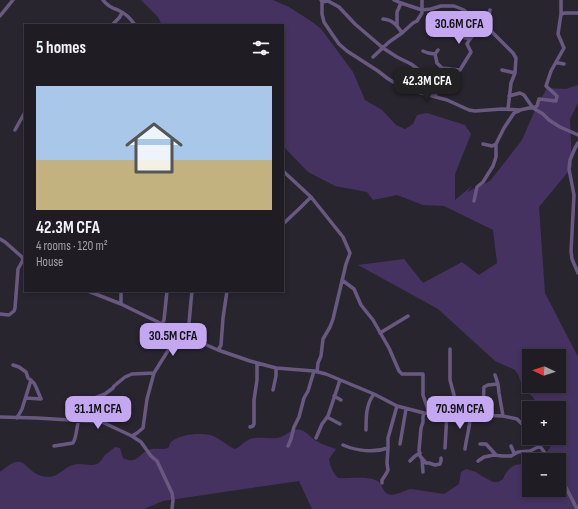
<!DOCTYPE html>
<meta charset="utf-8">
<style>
:root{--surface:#1f1c23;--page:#27252b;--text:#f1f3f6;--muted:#a1a1a6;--line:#3c3a41;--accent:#c4a7f1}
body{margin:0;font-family:"Sofia Sans Condensed",sans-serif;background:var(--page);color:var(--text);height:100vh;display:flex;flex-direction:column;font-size:15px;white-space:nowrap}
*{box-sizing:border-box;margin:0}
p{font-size:13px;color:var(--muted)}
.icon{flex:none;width:22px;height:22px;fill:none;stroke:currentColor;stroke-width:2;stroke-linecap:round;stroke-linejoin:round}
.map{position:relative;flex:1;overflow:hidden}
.sheet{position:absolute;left:24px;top:24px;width:260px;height:268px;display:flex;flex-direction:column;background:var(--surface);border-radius:0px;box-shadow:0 2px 6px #0003,0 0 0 1px var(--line)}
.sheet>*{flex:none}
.needle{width:26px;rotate:274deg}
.controls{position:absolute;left:522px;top:349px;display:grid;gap:8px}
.controls a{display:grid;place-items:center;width:44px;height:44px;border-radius:0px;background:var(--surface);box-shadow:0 2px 6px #0003,0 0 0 1px var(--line);font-size:20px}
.price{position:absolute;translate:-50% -34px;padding:0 9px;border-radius:8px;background:var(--accent);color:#111;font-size:13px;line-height:26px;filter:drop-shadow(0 1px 2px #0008)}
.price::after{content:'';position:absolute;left:50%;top:24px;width:12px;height:9px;margin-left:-6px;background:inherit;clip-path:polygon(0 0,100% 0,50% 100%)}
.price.active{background:#222;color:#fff}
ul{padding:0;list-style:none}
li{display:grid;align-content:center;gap:8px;height:212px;padding:0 12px}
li+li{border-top:1px solid var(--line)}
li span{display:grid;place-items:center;height:124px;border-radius:0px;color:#555}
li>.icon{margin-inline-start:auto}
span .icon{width:72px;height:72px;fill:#fffc;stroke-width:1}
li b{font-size:17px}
h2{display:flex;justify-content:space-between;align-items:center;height:48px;padding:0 12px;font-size:17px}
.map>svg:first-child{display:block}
.green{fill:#453260;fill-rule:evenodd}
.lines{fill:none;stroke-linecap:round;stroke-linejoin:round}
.street{stroke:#695981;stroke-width:3.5}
</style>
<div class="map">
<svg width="578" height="509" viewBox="0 0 578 509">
<rect width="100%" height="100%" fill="#29252f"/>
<!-- green -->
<path class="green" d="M141,0H273L289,7L314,23L322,30L353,72L365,100L382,110L396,125L405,129L413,124L417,115L427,113L465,125L471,134L455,174V200L473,185L467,192L490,181L522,140L535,110L547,88L566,89L578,85V103L570,119L572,167L539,207L545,293L578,357V507L573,509H312L299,481L163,501L144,509H0V472C4,469 8,465 13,463C22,459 25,465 31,470C35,474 42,477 48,477C59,477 64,467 73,465C81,462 89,467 97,464C101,462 102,459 105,455C108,452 112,450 115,447L120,448L123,458C138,466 139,451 152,449C158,448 162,450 168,448C169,447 170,443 171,442C180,434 202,432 213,436C221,439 227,446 235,449C240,447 245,441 250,439C261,436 272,440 281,437C289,434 291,428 301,430C306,431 311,438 316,441C322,444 330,447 336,449L329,459C330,466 333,473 338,478C349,479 365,476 375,480C385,483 381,498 396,494C401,493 405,490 411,489L444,494L459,484L461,472L466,469L476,472L480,475L493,482H498L503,479C508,467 517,460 529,467V490H559V460H542L543,456L550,448L551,438H559V408H539L533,397L525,390L522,385L518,374L515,370L495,361L438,309L358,265L404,259L423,283L462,262L479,275L497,263L493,230L444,206L423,205L397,195L373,200L367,192L335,186L308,172L283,146V25H162L158,17ZM529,356H559V386H529Z"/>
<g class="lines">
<!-- street -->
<path class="street" d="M103,0C107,6 112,8 118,10C125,13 131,19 135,25
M321,0L322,2V14L324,22L332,34L339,44L347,51L378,71L387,78L398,85L414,91L447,100L469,110L475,111L502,109L520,110L529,108H533L543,114L549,120L560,127L578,135
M394,0L401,3L422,10L431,9L441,6H454L464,10L479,23L484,25L492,32L513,53L516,58L515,73L511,83L508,109
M322,2L328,1L339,7L355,24L383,48L397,57L411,64L422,72
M561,14L565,13H578
M0,16L13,0
M383,19C393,20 397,25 402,33
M112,25L119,18L122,13
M397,25V12L401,3
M434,33L446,31L452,34L460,35L465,38H470
M423,51L428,53L435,54
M373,57L389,42L402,33L413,23L417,21L422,13V0
M556,63H559L564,64
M442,68L460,70L471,52L467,44C474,29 487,29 490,10
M502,70L515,73
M435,96L442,68L437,63L435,54L438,50
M509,96L520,93L524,95L533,108L537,106L539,99L556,101L557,96L546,86L551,71L564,48L558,34L561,14V0
M15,130L25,112
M578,143L575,148L570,160L569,169L574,195L571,251L572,259L578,273
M483,144L492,146L496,144
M283,171L311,197L343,237L350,253L349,256L346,264L333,319L330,327L323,339L321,356L318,363L317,372
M474,201L477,187L483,182L493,166L496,157V144L504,128L514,113L519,111
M283,224L301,207L311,197
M0,239L5,242L22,257L23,260L25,261
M342,280L354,289L361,305L373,320L389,348L399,371L402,374H423V395L429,413
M88,291L121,304L162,324L179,333L218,350L250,361L276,368L314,371L326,374L374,394L397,406L424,413L503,416L517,419L529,431
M121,304V291
M0,314L9,315L14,311L15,308L18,269L23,260
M162,324L164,320L167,291
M380,333L408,316
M187,336C190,321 190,307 192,292
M450,349V380L454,395L458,413
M218,350L221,345L223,318L227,291
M13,365L19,367L26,372L28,378L34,383L36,387L41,399L26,398
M495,375L498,384L499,393L503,416
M273,390L276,376V368
M334,396L341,400
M424,413L423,417V422L421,428L419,450L420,456L426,463H429L435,465L440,464L441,461V458
M482,415L483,407L484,387L488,385L498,384
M0,417L37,418L102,422L132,436L141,442L151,456L157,461L172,493L173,500L172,509
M327,417L340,424
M17,418L22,409L31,380
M71,419L84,413L88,410L90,401L92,399L105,394L113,388L114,386L125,377L132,374L154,373
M250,427L253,426L254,424V400L257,380V363
M366,430C366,417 366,404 374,394
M132,436L137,433L143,428L147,399L154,373L179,333
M316,438L322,424L328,416L340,380
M534,438L550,460
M400,444L406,409
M480,444H486L496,455
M343,445C357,451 374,453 388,448
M54,446L73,443C77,436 76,428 79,420
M288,446L291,439L294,427L299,417L304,398L308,391L314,371
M511,446L514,453
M445,448L447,413
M465,449C466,441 468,434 469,427C471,418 470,408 470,398
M422,459L423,472
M410,461L415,456L420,453
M478,461L484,457L494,455L502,456H511L518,452L530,451L540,446
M559,474L577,509
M382,483V480L386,474L388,470L387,463L388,448V438L397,406"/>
</g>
</svg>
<div class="controls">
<a><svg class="needle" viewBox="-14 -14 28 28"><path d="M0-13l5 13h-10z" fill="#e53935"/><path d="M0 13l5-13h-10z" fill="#a1a1a6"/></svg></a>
<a>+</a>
<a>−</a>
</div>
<b class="price" style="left:459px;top:45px">30.6M CFA</b>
<b class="price active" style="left:427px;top:102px">42.3M CFA</b>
<b class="price" style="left:173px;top:357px">30.5M CFA</b>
<b class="price" style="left:98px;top:430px">31.1M CFA</b>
<b class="price" style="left:460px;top:430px">70.9M CFA</b>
<section class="sheet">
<h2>5 homes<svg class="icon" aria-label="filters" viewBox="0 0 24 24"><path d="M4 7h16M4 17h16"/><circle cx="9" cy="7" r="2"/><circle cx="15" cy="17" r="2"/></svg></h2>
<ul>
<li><span style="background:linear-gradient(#a9c7e8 60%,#c2b280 0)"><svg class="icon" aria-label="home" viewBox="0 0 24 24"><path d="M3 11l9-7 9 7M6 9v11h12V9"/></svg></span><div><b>42.3M CFA</b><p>4 rooms · 120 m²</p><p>House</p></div></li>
</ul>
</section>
</div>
